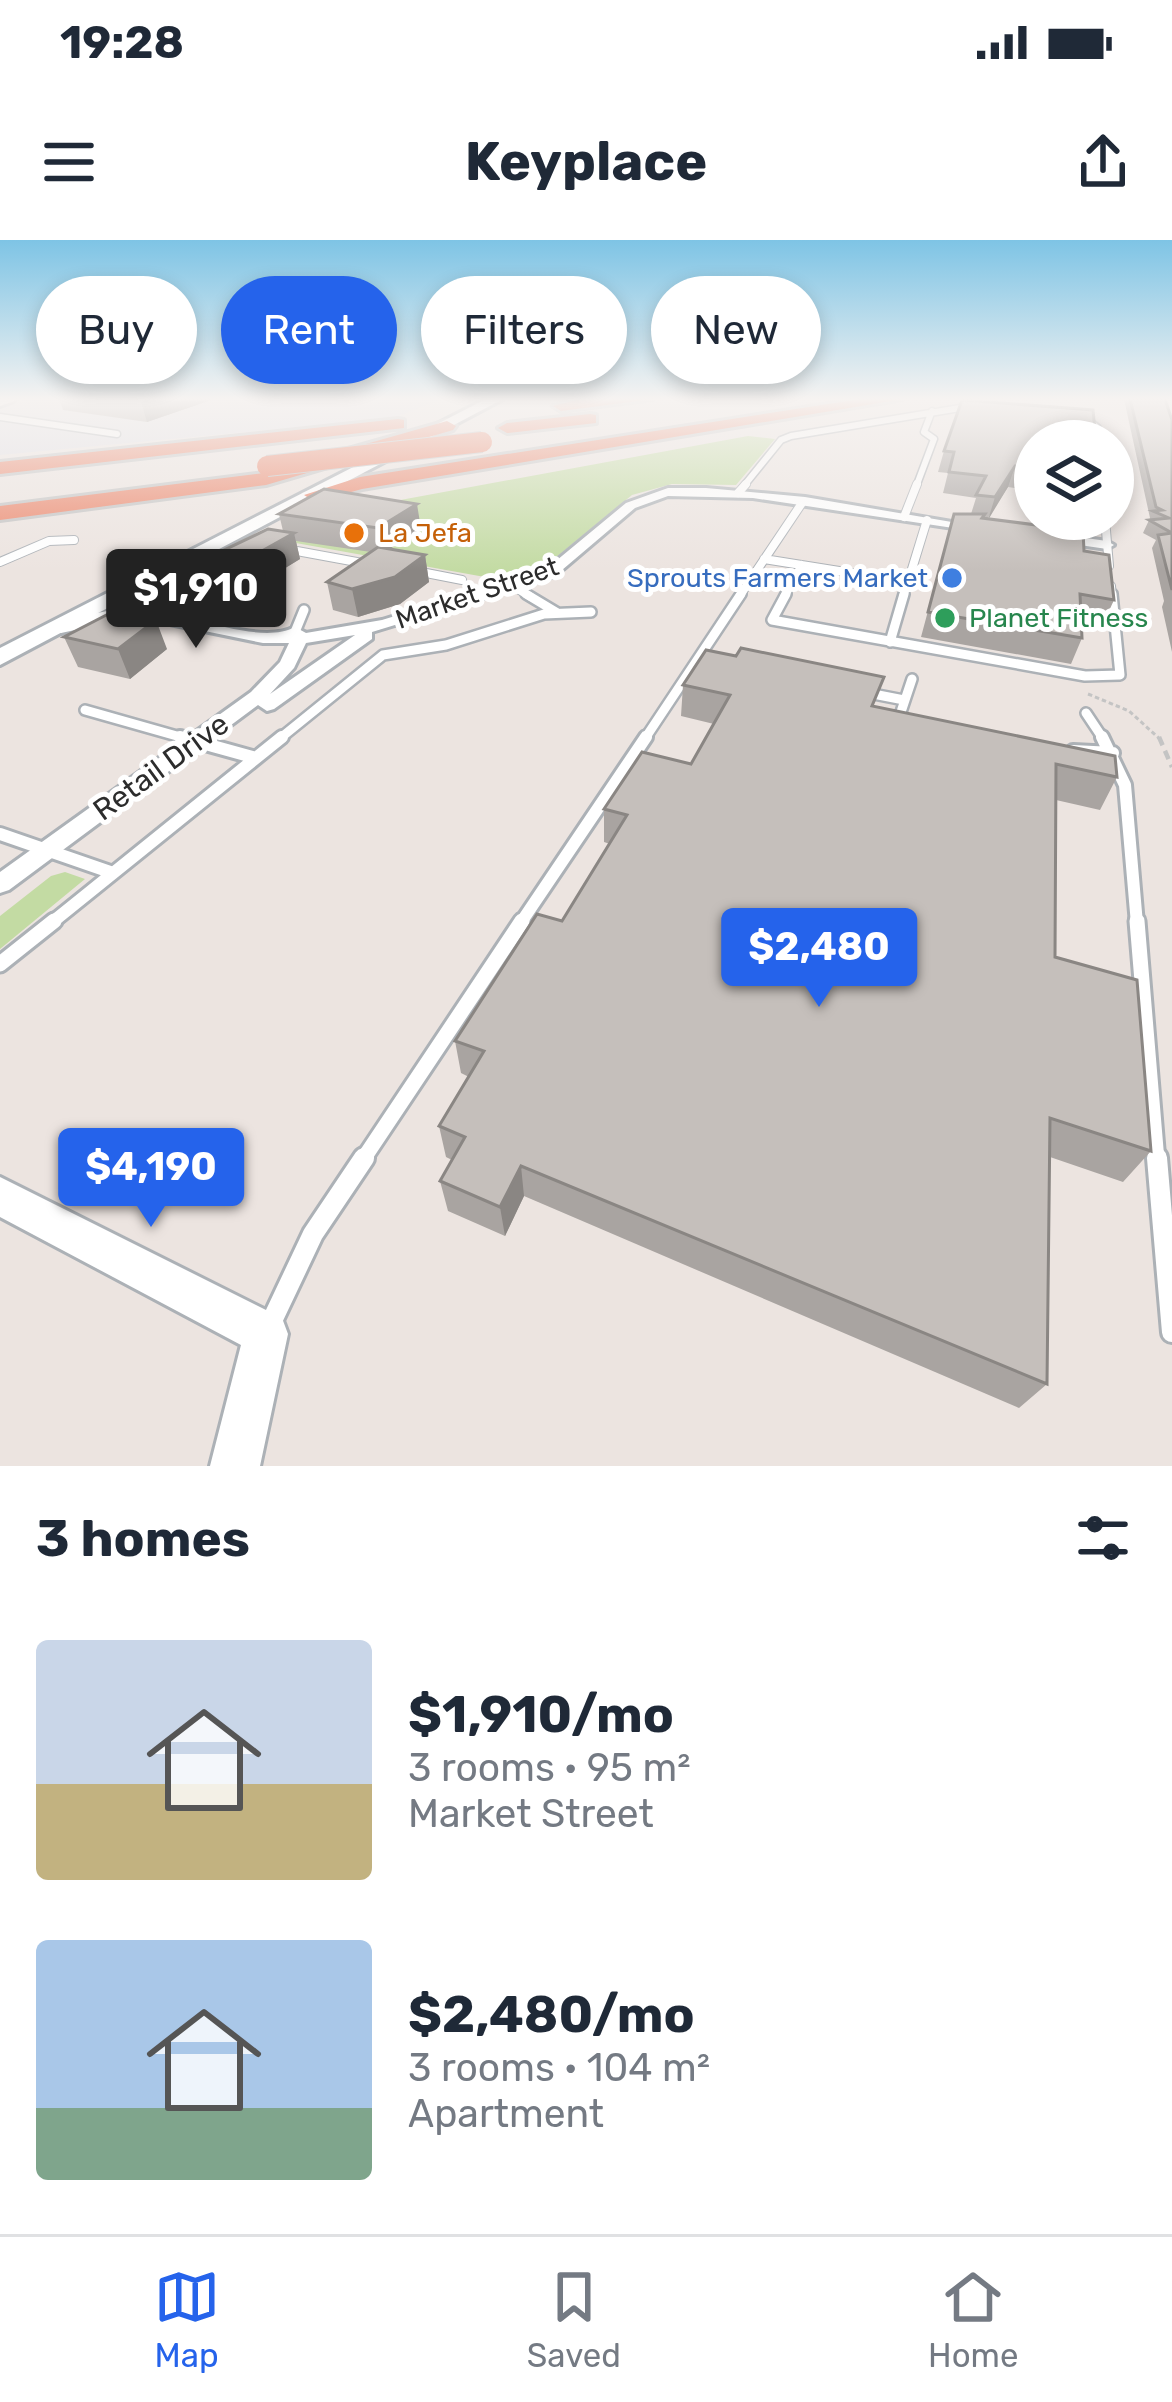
<!DOCTYPE html>
<meta charset="utf-8">
<style>
:root{--surface:#fff;--page:#f6f6f7;--text:#1f2937;--muted:#747a83;--line:#e0e1e3;--accent:#2563eb}
body{margin:0;font-family:Rubik,sans-serif;background:var(--page);color:var(--text);height:100vh;display:flex;flex-direction:column;font-size:45px;white-space:nowrap}
*{box-sizing:border-box;margin:0}
p{font-size:39px;color:var(--muted)}
.icon{flex:none;width:66px;height:66px;fill:none;stroke:currentColor;stroke-width:2;stroke-linecap:round;stroke-linejoin:round}
.map{position:relative;height:1226px;overflow:hidden}
.panel{display:flex;flex-direction:column;background:var(--surface);flex:1}
.panel>*{flex:none}
.hud{position:absolute;left:36px;top:36px;width:1101px;height:108px;display:flex;gap:24px}
.tools{position:absolute;left:1014px;top:180px;display:grid;gap:24px}
.tools a{display:grid;place-items:center;width:120px;height:120px;border-radius:50%;background:var(--surface);box-shadow:0 6px 18px #0003;font-size:60px}
.price{position:absolute;translate:-50% -102px;padding:0 27px;border-radius:12px;background:var(--accent);color:#fff;font-size:39px;line-height:78px;filter:drop-shadow(0 3px 6px #0008)}
.price::after{content:'';position:absolute;left:50%;top:72px;width:36px;height:27px;margin-left:-18px;background:inherit;clip-path:polygon(0 0,100% 0,50% 100%)}
.price.active{background:#222;color:#fff}
ul{padding:0;list-style:none}
li{display:flex;align-items:center;gap:36px;height:300px;padding:0 36px}
li span{display:grid;place-items:center;flex:none;width:336px;height:240px;border-radius:12px;color:#555}
li>.icon{margin-inline-start:auto}
span .icon{width:144px;height:144px;fill:#fffc;stroke-width:1}
li b{font-size:51px}
h2{display:flex;justify-content:space-between;align-items:center;height:144px;padding:0 36px;font-size:51px}
.pill{padding:0 42px;border-radius:54px;background:var(--surface);box-shadow:0 6px 18px #0003;font-size:42px;line-height:108px}
.pill.active{background:var(--accent);color:#fff}
.status{display:flex;justify-content:space-between;align-items:center;height:84px;padding:0 60px;background:var(--surface);direction:ltr}
.status svg{height:33px;fill:currentColor}
header{display:flex;justify-content:space-between;align-items:center;height:156px;padding:0 36px;background:var(--surface);font-size:54px;font-weight:700}
.tab-bar{display:flex;justify-content:space-around;align-items:center;height:168px;border-top:3px solid var(--line);background:var(--surface);font-size:33px;color:var(--muted)}
.tab-bar a{display:grid;justify-items:center;gap:6px}
.tab-bar .active{color:var(--accent)}
.map>svg:first-child{display:block}
.industrial{fill:#e0dfe5}
.green{fill:#c3dba3}
.lines{fill:none;stroke-linecap:round;stroke-linejoin:round}
.service-far5-casing{stroke:#acb1b6;stroke-width:9}
.service-far4-casing{stroke:#acb1b6;stroke-width:10}
.service-far3-casing{stroke:#acb1b6;stroke-width:14}
.service-far2-casing{stroke:#acb1b6;stroke-width:18}
.service-far1-casing{stroke:#acb1b6;stroke-width:21}
.service-casing{stroke:#acb1b6;stroke-width:26}
.minor-casing{stroke:#acb1b6;stroke-width:6}
.tertiary-casing{stroke:#acb1b6;stroke-width:6}
.secondary-casing{stroke:#acb1b6;stroke-width:6}
.motorway-casing{stroke:#c4c4c4;stroke-width:6}
.path-far1{stroke:#c4c4c4;stroke-width:3;stroke-dasharray:4.5 3;stroke-linecap:butt}
.path{stroke:#c4c4c4;stroke-width:4.5;stroke-dasharray:9 6;stroke-linecap:butt}
.service-far5{stroke:#fff;stroke-width:6}
.service-far4{stroke:#fff;stroke-width:8}
.service-far3{stroke:#fff;stroke-width:9}
.service-far2{stroke:#fff;stroke-width:12}
.service-far1{stroke:#fff;stroke-width:15}
.service{stroke:#fff;stroke-width:20}
.minor{fill:#fff;fill-rule:evenodd}
.tertiary{fill:#fff;fill-rule:evenodd}
.secondary{fill:#fff;fill-rule:evenodd}
.motorway{fill:#eb876c;fill-rule:evenodd}
.motorway-bridge-casing{stroke:#c4c4c4;stroke-width:22;stroke-linecap:butt}
.motorway-bridge{stroke:#eb876c;stroke-width:20}
.wall{fill:#a9a4a1}
.shaded-wall{fill:#8a8683}
.building{fill:#c5bfbb;stroke:#8a8683;stroke-width:3}
.food-dot{fill:#e8710a;stroke:#fff;stroke-width:4.5}
.shop-dot{fill:#3f7fe0;stroke:#fff;stroke-width:4.5}
.leisure-dot{fill:#2e9e5b;stroke:#fff;stroke-width:4.5}
.labels{text-anchor:middle;dominant-baseline:central;stroke-width:10;stroke-linejoin:round;paint-order:stroke}
.far-food-label{font-size:27px;fill:#c56008;stroke:#fff;text-anchor:start}
.far-shop-label{font-size:27px;fill:#366cbe;stroke:#fff;text-anchor:end}
.far-street-label{font-size:27px;fill:#2c2c2c;stroke:#fff}
.far-leisure-label{font-size:27px;fill:#27864d;stroke:#fff;text-anchor:start}
.street-label{font-size:30px;fill:#2c2c2c;stroke:#fff}
</style>
<div class="status"><b>19:28</b><svg viewBox="0 0 49 12"><path d="M0 12V9h3v3zM5 12V6h3v6zM10 12V3h3v9zM15 12V0h3v12zM26 1h20v11H26zM47 4h2v5h-2z"/></svg></div>
<header><svg class="icon" aria-label="menu" viewBox="0 0 24 24"><path d="M4 6h16M4 12h16M4 18h16"/></svg>Keyplace<svg class="icon" aria-label="share" viewBox="0 0 24 24"><path d="M12 15V3M7 8l5-5 5 5M5 13v7h14v-7"/></svg></header>
<div class="map">
<svg width="1172" height="1226" viewBox="0 0 1172 1226">
<rect width="100%" height="100%" fill="#ece4e0"/>
<!-- industrial -->
<path class="industrial" d="M24,159H441L394,178L0,215V168Z"/>
<!-- green -->
<path class="green" d="M748,196L775,199L736,245L672,244L632,255L554,319L496,339L268,298L338,259L330,273Z
M65,632L85,639L0,709V676L51,636Z"/>
<g class="lines">
<defs>
<path id="service-far5" d="M0,177L117,194
M1092,183L1098,188L1099,201
M743,247L781,200L791,196L972,166
M916,247L934,199L924,192L932,171"/>
<path id="service-far4" d="M738,253L746,244
M904,277L917,244
M1105,279L1109,326
M286,309L373,325
M764,319L908,342L927,280
M0,322L49,301L74,300
M416,331L462,340
M513,346L531,357
M1111,346L1112,357
M199,351L190,349L234,323
M739,357L802,263
M784,357L802,325
M903,357L908,342"/>
<path id="service-far3" d="M526,354L556,372
M786,354L772,380L1085,436L1120,435L1112,354
M295,392L304,370
M890,402L904,354
M863,452L904,460
M85,470L191,500
M1086,473L1104,500
M897,484L912,439
M278,500L383,415L446,405L544,374L591,372
M644,500L741,354"/>
<path id="service-far2" d="M180,497L256,518
M1102,497L1125,545L1137,684
M1073,511L1113,513
M0,594L113,633
M50,684L282,497
M520,684L646,497"/>
<path id="service-far1" d="M1137,681L1157,921
M0,724L54,681
M362,921L522,681"/>
<path id="service" d="M1157,918L1172,1092
M269,1087L313,994L364,918"/>
<path id="minor" d="M15,159L14,161L0,166V160Z
M668,248H706L805,257L987,288L980,292L753,258L668,256L635,268L555,336L372,392V399L274,469L267,471L258,465L9,650L0,653V632L251,452L280,422L289,403H263L136,377L61,393L53,388L55,384C80,379 113,366 139,368C183,370 258,407 295,387L306,393L382,380L545,330L626,263ZM355,395L270,454L294,428L306,403Z
M1050,293L1107,301L1114,305L1107,309L1045,300L1043,297Z"/>
<path id="tertiary" d="M0,937L282,1078L288,1094L260,1226H210L241,1105L0,977Z"/>
<path id="secondary" d="M486,159H503L0,425V408Z"/>
<path id="motorway" d="M580,159H653L561,171L553,166Z
M860,159H903L362,249L315,262L304,255L360,237Z
M590,174L596,175V183L507,193L498,188L507,183Z
M398,179L404,180V188L0,234V222Z
M447,181L456,186L453,190L266,245L0,280V266L264,233Z"/>
</defs>
<!-- service-far5 casing -->
<use href="#service-far5" class="service-far5-casing"/>
<!-- service-far4 casing -->
<use href="#service-far4" class="service-far4-casing"/>
<!-- service-far3 casing -->
<use href="#service-far3" class="service-far3-casing"/>
<!-- service-far2 casing -->
<use href="#service-far2" class="service-far2-casing"/>
<!-- service-far1 casing -->
<use href="#service-far1" class="service-far1-casing"/>
<!-- service casing -->
<use href="#service" class="service-casing"/>
<!-- minor casing -->
<use href="#minor" class="minor-casing"/>
<!-- tertiary casing -->
<use href="#tertiary" class="tertiary-casing"/>
<!-- secondary casing -->
<use href="#secondary" class="secondary-casing"/>
<!-- motorway casing -->
<use href="#motorway" class="motorway-casing"/>
<!-- path-far1 -->
<path class="path-far1" d="M1088,454L1129,471L1161,500"/>
<!-- path -->
<path class="path" d="M1159,497L1172,527"/>
<!-- service-far5 -->
<use href="#service-far5" class="service-far5"/>
<!-- service-far4 -->
<use href="#service-far4" class="service-far4"/>
<!-- service-far3 -->
<use href="#service-far3" class="service-far3"/>
<!-- service-far2 -->
<use href="#service-far2" class="service-far2"/>
<!-- service-far1 -->
<use href="#service-far1" class="service-far1"/>
<!-- service -->
<use href="#service" class="service"/>
<!-- minor -->
<use href="#minor" class="minor"/>
<!-- tertiary -->
<use href="#tertiary" class="tertiary"/>
<!-- secondary -->
<use href="#secondary" class="secondary"/>
<!-- motorway -->
<use href="#motorway" class="motorway"/>
<defs>
<path id="motorway-bridge" d="M267,226L482,202"/>
</defs>
<!-- motorway-bridge casing -->
<use href="#motorway-bridge" class="motorway-bridge-casing"/>
<!-- motorway-bridge -->
<use href="#motorway-bridge" class="motorway-bridge"/>
</g>
<!-- wall -->
<path class="wall" d="M59,159H214L147,182L63,170Z
M1124,159H1165L1172,180V412L1162,367L1164,361L1152,308L1156,300L1143,293L1150,278Z
M1035,201V251L1008,247L988,278L1084,311L1114,360L1103,384L1081,380L1082,398L1071,424L921,397L954,274H971L976,258L943,253L948,233L938,232L944,211Z
M279,274L421,289L389,309L425,315L429,342L400,364L358,377L333,370L327,342L371,312L296,301L300,319L254,347L224,341L216,314L283,291Z
M64,397L167,409L130,439L78,427Z
M683,445L876,467L1117,537L1100,570L1056,560L1055,717L1151,911L1123,942L1050,917L1047,1144L1019,1168L524,956L505,996L448,971L440,941L452,920L446,917L439,886L469,837L461,833L455,801L562,681L610,604L604,602V569L691,524L714,484L681,476Z"/>
<!-- shaded-wall -->
<path class="shaded-wall" d="M149,159H214L147,182L141,162Z
M1015,226L1008,247L988,280L995,257Z
M417,264L421,289L382,314L378,288Z
M294,293L300,319L254,347L246,320Z
M425,315L429,342L400,364L358,377L352,349Z
M156,380L167,409L130,439L118,409Z
M521,926L524,956L505,996L500,967Z"/>
<!-- building -->
<path class="building" d="M1130,159H1165L1172,180V293L1149,280L1169,278L1153,271L1162,270L1156,267Z
M962,160L1093,170L1096,201H1035V228L1015,226L995,257L976,255L986,236L949,232L954,212L944,211Z
M324,249L417,264L378,288L279,274Z
M954,274H985L982,278L1083,291L1084,311L1109,315L1114,360L1080,354L1082,398L928,372Z
M268,289L294,293L246,320L216,314Z
M1172,293V350L1158,295Z
M378,307L425,315L395,337L352,349L327,342Z
M116,370L156,380L118,409L64,397Z
M741,408L884,437L872,466L1115,516L1117,537L1056,524L1055,717L1137,740L1151,911L1050,878L1047,1144L521,926L500,967L440,941L465,897L439,886L484,811L455,801L537,674L562,681L627,575L604,569L642,512L691,524L730,455L683,445L706,410L736,416Z"/>
<!-- sky -->
<linearGradient id="sky" x2="0" y2="1"><stop stop-color="#7ec4e5"/><stop offset="0.48" stop-color="#f6f3f1"/><stop offset="1" stop-color="#f6f3f1" stop-opacity="0"/></linearGradient>
<rect width="1172" height="331" fill="url(#sky)"/>
<!-- markers -->
<circle class="food-dot" cx="354" cy="293" r="12"/>
<circle class="shop-dot" cx="952" cy="338" r="12"/>
<circle class="leisure-dot" cx="945" cy="378" r="12"/>
<g class="labels">
<!-- far-food labels -->
<g class="far-food-label">
<text x="378" y="293">La Jefa</text>
</g>
<!-- far-shop labels -->
<g class="far-shop-label">
<text x="928" y="338">Sprouts Farmers Market</text>
</g>
<!-- far-street labels -->
<g class="far-street-label">
<text transform="translate(477 353) rotate(-19)">Market Street</text>
</g>
<!-- far-leisure labels -->
<g class="far-leisure-label">
<text x="969" y="378">Planet Fitness</text>
</g>
<!-- street labels -->
<g class="street-label">
<text transform="translate(161 527) rotate(-36)">Retail Drive</text>
</g>
</g>
</svg>
<div class="tools">
<a><svg class="icon" aria-label="layers" viewBox="0 0 24 24"><path d="M12 4l9 5-9 5-9-5zM3 14l9 5 9-5"/></svg></a>
</div>
<b class="price active" style="left:196px;top:411px">$1,910</b>
<b class="price" style="left:819px;top:770px">$2,480</b>
<b class="price" style="left:151px;top:990px">$4,190</b>
<div class="hud">
<a class="pill">Buy</a>
<a class="pill active">Rent</a>
<a class="pill">Filters</a>
<a class="pill">New</a>
</div>
</div>
<section class="panel">
<h2>3 homes<svg class="icon" aria-label="filters" viewBox="0 0 24 24"><path d="M4 7h16M4 17h16"/><circle cx="9" cy="7" r="2"/><circle cx="15" cy="17" r="2"/></svg></h2>
<ul>
<li><span style="background:linear-gradient(#c9d6e8 60%,#c2b280 0)"><svg class="icon" aria-label="home" viewBox="0 0 24 24"><path d="M3 11l9-7 9 7M6 9v11h12V9"/></svg></span><div><b>$1,910/mo</b><p>3 rooms · 95 m²</p><p>Market Street</p></div></li>
<li><span style="background:linear-gradient(#a9c7e8 70%,#7fa58c 0)"><svg class="icon" aria-label="home" viewBox="0 0 24 24"><path d="M3 11l9-7 9 7M6 9v11h12V9"/></svg></span><div><b>$2,480/mo</b><p>3 rooms · 104 m²</p><p>Apartment</p></div></li>
</ul>
</section>
<nav class="tab-bar">
<a class="active"><svg class="icon" aria-label="map" viewBox="0 0 24 24"><path d="M3 6l6-2 6 2 6-2v14l-6 2-6-2-6 2zM9 4v14M15 6v14"/></svg>Map</a>
<a><svg class="icon" aria-label="saved" viewBox="0 0 24 24"><path d="M7 4h10v16l-5-4-5 4z"/></svg>Saved</a>
<a><svg class="icon" aria-label="home" viewBox="0 0 24 24"><path d="M3 11l9-7 9 7M6 9v11h12V9"/></svg>Home</a>
</nav>
